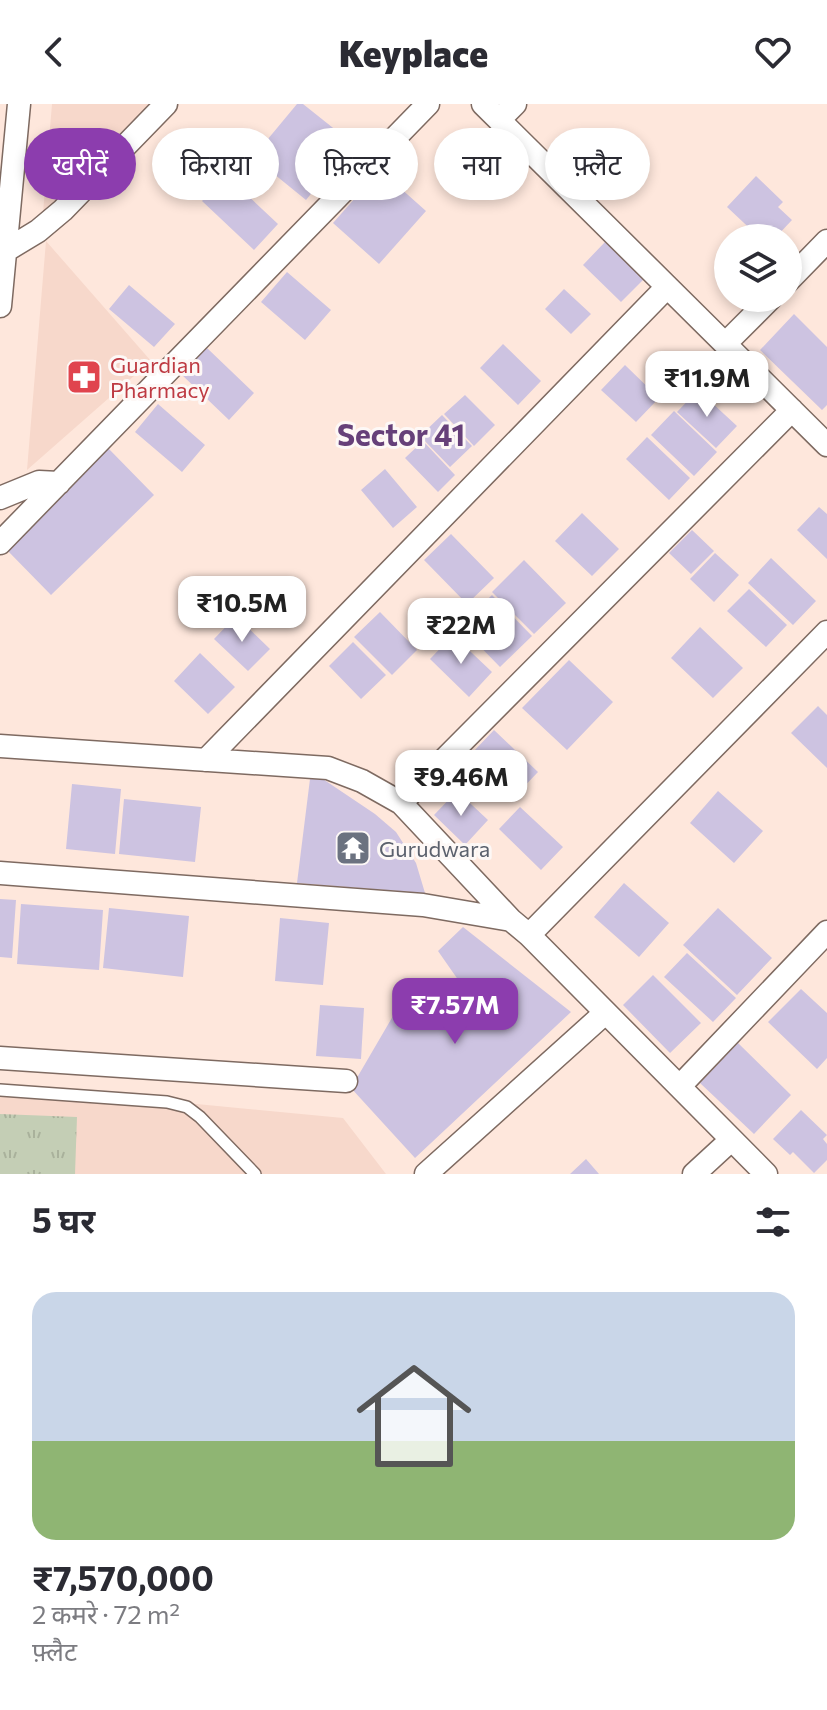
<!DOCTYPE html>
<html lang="hi">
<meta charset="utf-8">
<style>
:root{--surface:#fff;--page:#f2f2f3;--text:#2b2b33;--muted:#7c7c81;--accent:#8c3dae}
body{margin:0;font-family:Commissioner,"Noto Sans Devanagari",sans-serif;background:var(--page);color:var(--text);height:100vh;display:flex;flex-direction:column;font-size:30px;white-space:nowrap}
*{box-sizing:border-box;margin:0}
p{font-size:26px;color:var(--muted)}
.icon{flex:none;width:44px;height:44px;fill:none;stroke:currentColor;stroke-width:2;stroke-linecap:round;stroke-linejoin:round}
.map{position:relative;height:1070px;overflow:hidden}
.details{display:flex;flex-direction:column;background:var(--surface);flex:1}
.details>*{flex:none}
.guide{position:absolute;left:24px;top:24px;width:780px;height:72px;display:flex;gap:16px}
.tools{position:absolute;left:714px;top:120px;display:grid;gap:16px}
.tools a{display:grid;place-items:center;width:88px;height:88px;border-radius:50%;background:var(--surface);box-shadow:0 4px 12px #0003;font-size:40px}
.price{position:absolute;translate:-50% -68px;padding:0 18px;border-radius:16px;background:#fff;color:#222;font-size:26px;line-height:52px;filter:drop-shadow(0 2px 4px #0008)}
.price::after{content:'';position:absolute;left:50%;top:48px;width:24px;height:18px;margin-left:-12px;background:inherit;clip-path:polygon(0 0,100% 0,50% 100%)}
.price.selected{background:var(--accent);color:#fff}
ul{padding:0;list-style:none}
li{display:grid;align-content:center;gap:16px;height:424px;padding:0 32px}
li span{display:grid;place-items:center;height:248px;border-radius:24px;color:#555}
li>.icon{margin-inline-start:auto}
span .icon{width:144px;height:144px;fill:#fffc;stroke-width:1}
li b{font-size:34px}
h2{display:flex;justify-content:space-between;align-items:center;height:96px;padding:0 32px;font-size:34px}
.chip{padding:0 28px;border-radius:36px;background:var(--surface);box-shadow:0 4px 12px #0003;font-size:28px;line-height:72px}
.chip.selected{background:var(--accent);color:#fff}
header{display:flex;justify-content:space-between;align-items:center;height:104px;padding:0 32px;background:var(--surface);font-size:36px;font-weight:800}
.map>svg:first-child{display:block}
.built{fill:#f7d8cb}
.park{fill:url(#park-tufts)}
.building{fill:#cdc3e1}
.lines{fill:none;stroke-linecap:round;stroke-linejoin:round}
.service-casing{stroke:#7e6a61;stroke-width:14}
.minor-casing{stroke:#7e6a61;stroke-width:25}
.service{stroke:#fff;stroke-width:11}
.minor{stroke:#fff;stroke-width:22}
.labels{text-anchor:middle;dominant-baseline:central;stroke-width:6;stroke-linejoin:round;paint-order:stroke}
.health-label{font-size:22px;fill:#be3a42;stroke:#fdf8f6;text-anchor:start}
.worship-label{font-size:22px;fill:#5b616d;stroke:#fdf8f6;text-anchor:start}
.district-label{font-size:30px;font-weight:bold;fill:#664079;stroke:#fdf8f6}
</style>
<header><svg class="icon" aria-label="back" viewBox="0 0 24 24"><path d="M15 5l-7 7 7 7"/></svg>Keyplace<svg class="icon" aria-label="heart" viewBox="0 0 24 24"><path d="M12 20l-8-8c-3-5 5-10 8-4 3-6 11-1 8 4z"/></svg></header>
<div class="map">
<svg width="827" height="1070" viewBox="0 0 827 1070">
<defs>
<pattern id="park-tufts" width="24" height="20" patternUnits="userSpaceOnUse" patternTransform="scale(2)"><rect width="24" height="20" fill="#c4ceb5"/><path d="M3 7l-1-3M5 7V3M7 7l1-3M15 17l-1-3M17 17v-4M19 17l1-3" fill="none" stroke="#a9b19b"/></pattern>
</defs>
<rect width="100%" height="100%" fill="#fee7dc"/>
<!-- built -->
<path class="built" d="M52,0H161L43,109Z
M46,137L151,257L27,366Z
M0,981L343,1014L386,1070H0Z"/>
<!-- park -->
<path class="park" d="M0,1010L77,1013L75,1070H0Z"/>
<!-- building -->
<path class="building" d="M297,0H303L352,39L306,96L253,53Z
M380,66L426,107L379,160L333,119Z
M226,71L278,120L254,146L202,97Z
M756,72L783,98L778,103L792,116L775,134H760L727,103Z
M605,138L644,175L621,198L583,161Z
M287,168L331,206L305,236L261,198Z
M129,181L175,220L154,243L109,205Z
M564,185L591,210L571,230L545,205Z
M794,210L827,243V301L822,306L760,246Z
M503,240L541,277L518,301L480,264Z
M207,244L254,289L229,316L181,270Z
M625,261L659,294L636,318L601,286Z
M698,286L737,322L716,344L677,308Z
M465,291L495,321L474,342L444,310Z
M158,300L205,341L182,368L135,328Z
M674,307L717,348L694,372L651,331Z
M442,311L472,342L450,363L420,332Z
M647,333L690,374L669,396L626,355Z
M423,337L455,371L438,388L405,354Z
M108,344L154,391L51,491L5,444Z
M385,365L417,403L393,424L361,386Z
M819,403L827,410V455L797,426Z
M582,409L619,445L592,472L555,437Z
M692,426L714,447L691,470L669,449Z
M451,430L494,474L467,500L424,456Z
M715,449L739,471L714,498L690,475Z
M771,454L816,497L793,521L748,479Z
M524,456L566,499L534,530L492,488Z
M749,485L787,521L766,543L727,507Z
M492,491L532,532L500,563L460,522Z
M380,508L417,546L392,571L354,533Z
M236,512L270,545L248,567L214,535Z
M700,523L743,564L713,594L671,554Z
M453,531L492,568L469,593L430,555Z
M353,538L386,571L361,595L329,562Z
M200,549L235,583L208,610L174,577Z
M569,556L613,598L567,646L522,604Z
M818,602L827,611V664L791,629Z
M494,626L538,668L516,691L472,649Z
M311,667L375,710L396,728L416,759L425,789L297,779Z
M72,680L121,685L115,750L66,745Z
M457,687L488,716L465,741L434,711Z
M718,687L763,727L734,759L690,719Z
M124,695L201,703L195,758L119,750Z
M520,703L563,743L541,766L499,725Z
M624,779L669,819L639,853L594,813Z
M0,795L16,796L12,854L0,853Z
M21,800L103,806L99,866L17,860Z
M109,804L189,812L183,873L103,864Z
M718,804L772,854L737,891L683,841Z
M280,814L329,819L323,881L275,877Z
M463,823L571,908L415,1054L351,984L400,900L444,915L468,890L438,847Z
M687,849L736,894L713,918L664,873Z
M653,871L701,919L670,949L623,901Z
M801,885L827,909V954L817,965L768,918Z
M320,901L364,904L361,955L316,952Z
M738,939L791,991L754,1030L700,979Z
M801,1006L827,1031L823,1035L827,1040V1056L814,1069L793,1048L790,1051L773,1035Z
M586,1055L599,1070H570Z"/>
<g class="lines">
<defs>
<path id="service" d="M0,986L167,998L187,1003L200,1013L255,1070"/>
<path id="minor" d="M483,0L827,341
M499,16L515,0
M5,147L38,127L63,106L166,0
M788,177L827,137
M0,202L19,0
M725,240L771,194
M0,394L39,378L59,379
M0,439L428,0
M0,642L328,664L362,677L401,699L511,816L529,831L766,1070
M206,656L667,183
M401,699L792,306
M0,769L423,801L511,816
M529,831L827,528
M0,954L346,977
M680,982L827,828
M426,1070L605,909
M694,1070L731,1036"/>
</defs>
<!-- service casing -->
<use href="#service" class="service-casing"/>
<!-- minor casing -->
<use href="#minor" class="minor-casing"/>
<!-- service -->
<use href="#service" class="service"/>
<!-- minor -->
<use href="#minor" class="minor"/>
</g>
<!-- icons -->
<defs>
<symbol id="pharmacy-square" viewBox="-11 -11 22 22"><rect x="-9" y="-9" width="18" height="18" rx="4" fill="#e0444e" stroke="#fdf8f6"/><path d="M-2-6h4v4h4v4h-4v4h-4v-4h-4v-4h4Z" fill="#fff"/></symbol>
<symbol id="temple-square" viewBox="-11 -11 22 22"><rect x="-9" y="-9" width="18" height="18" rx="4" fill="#6b7280" stroke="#fdf8f6"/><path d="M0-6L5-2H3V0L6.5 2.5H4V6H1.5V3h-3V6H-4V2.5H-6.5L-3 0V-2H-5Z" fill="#fff"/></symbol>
</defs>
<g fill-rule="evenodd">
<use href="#pharmacy-square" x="64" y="253" width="40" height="40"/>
<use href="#temple-square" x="333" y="724" width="40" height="40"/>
</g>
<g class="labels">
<!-- health labels -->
<g class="health-label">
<text x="110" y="260">Guardian<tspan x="110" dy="25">Pharmacy</tspan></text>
</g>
<!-- worship labels -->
<g class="worship-label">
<text x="379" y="744">Gurudwara</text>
</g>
<!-- district labels -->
<g class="district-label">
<text x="401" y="329">Sector 41</text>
</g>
</g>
</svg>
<div class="tools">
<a><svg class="icon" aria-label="layers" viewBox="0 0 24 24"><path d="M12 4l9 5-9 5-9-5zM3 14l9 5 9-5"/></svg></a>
</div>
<b class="price" style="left:707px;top:315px">₹11.9M</b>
<b class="price" style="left:242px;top:540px">₹10.5M</b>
<b class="price" style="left:461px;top:562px">₹22M</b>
<b class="price" style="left:461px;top:714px">₹9.46M</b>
<b class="price selected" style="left:455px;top:942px">₹7.57M</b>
<div class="guide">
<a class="chip selected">खरीदें</a>
<a class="chip">किराया</a>
<a class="chip">फ़िल्टर</a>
<a class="chip">नया</a>
<a class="chip">फ़्लैट</a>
</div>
</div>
<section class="details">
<h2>5 घर<svg class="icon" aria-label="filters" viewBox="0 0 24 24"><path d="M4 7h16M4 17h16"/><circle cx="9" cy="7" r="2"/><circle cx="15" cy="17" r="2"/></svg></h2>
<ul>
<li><span style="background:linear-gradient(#c9d6e8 60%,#8fb573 0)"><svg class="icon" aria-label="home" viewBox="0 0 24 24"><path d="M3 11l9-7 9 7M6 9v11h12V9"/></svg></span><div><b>₹7,570,000</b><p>2 कमरे · 72 m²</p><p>फ़्लैट</p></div></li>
</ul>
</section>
